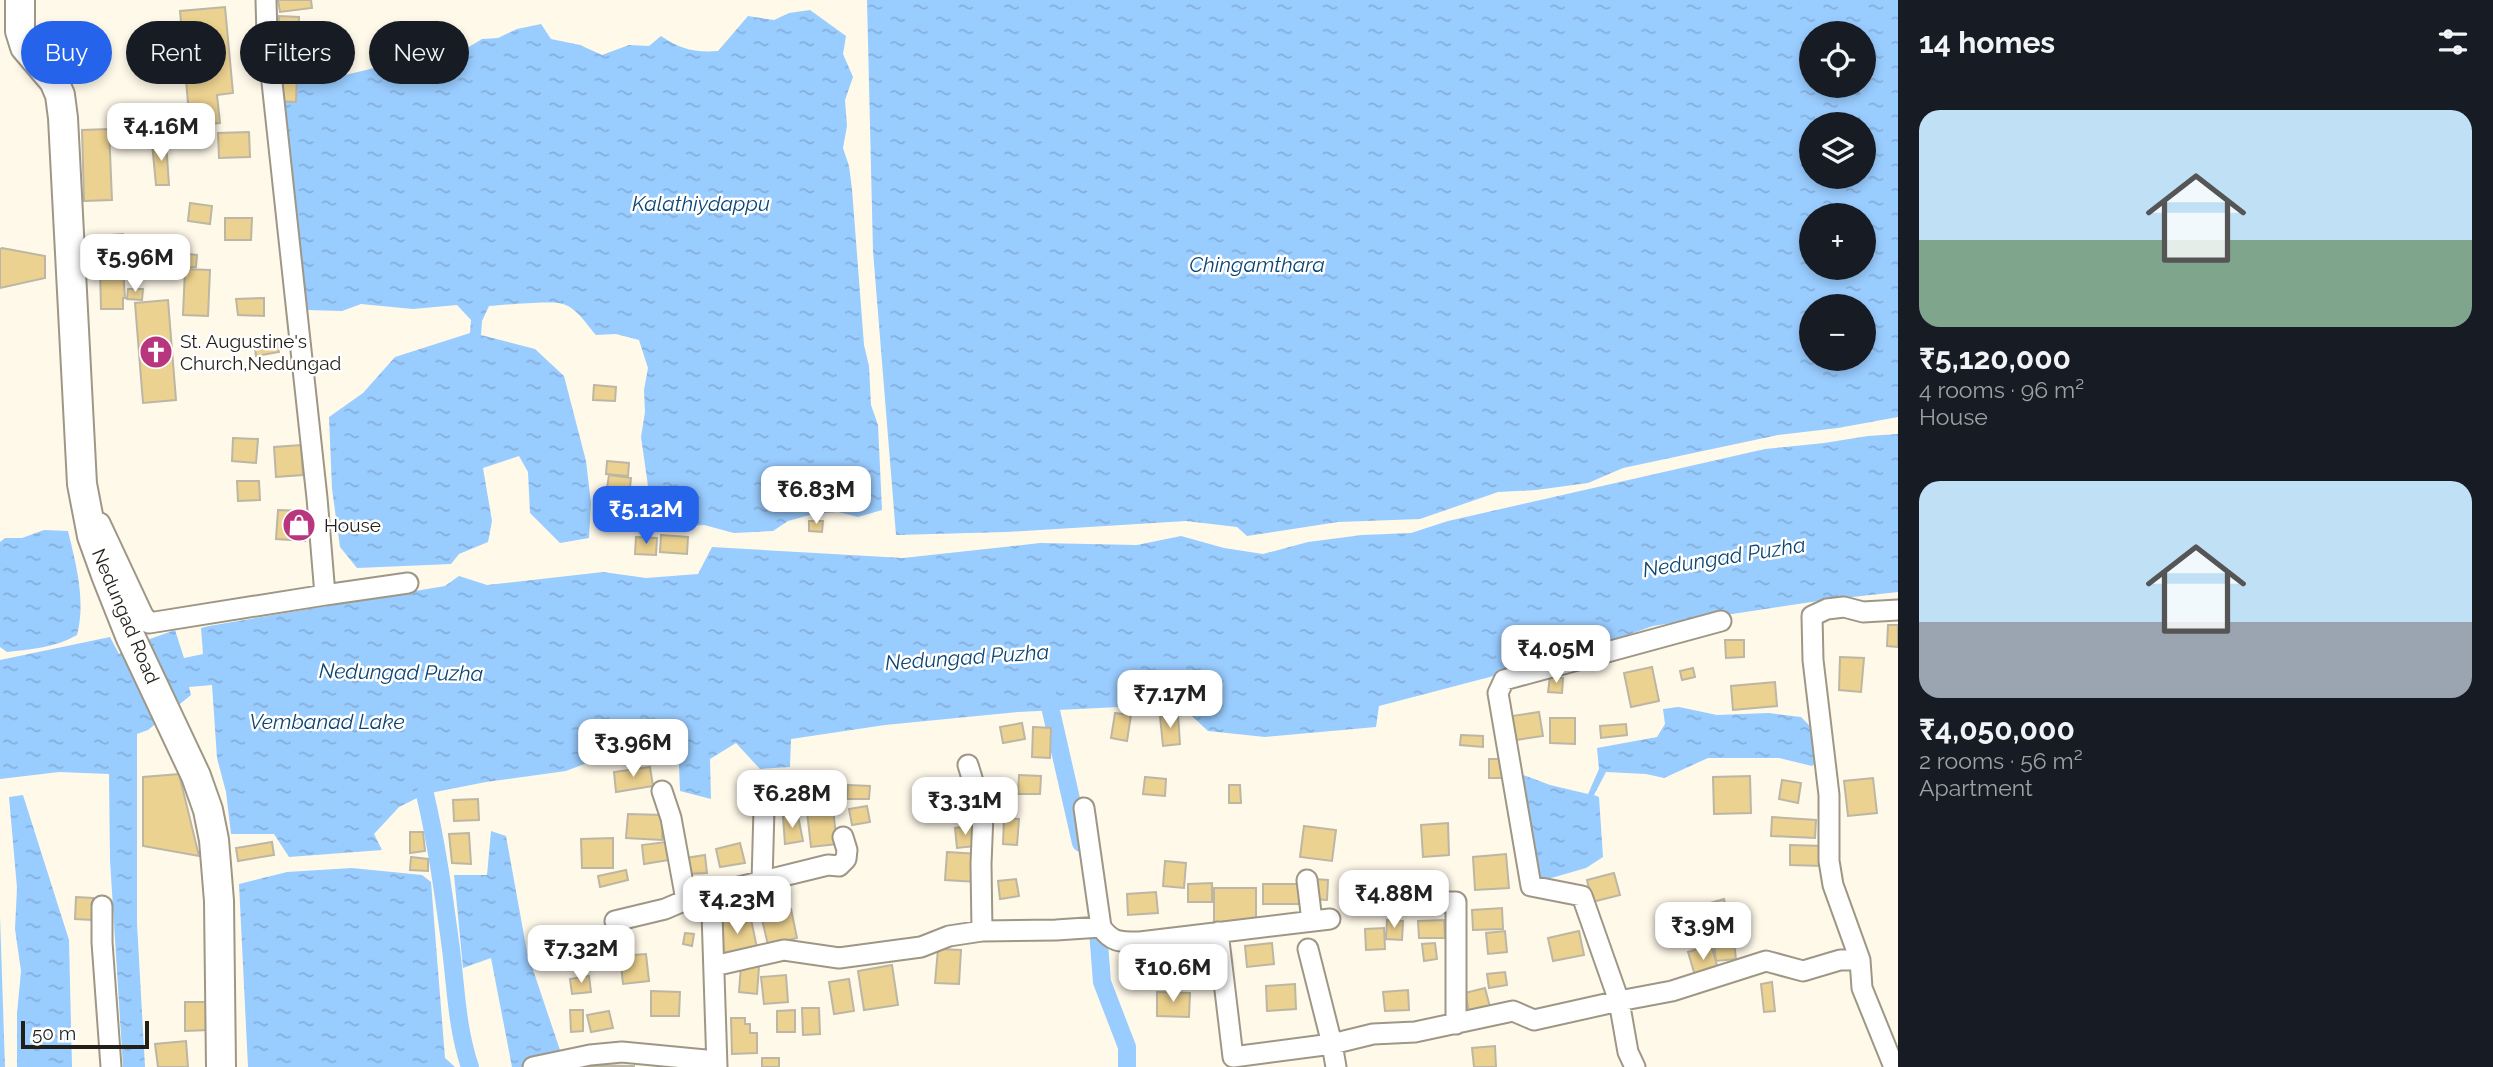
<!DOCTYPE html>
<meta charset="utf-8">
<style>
:root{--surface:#171b24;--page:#242831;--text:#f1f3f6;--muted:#9ea1a6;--accent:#2563eb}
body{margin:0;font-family:Raleway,sans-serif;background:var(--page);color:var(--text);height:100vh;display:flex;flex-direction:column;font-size:26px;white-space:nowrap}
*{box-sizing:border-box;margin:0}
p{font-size:23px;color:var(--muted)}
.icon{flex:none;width:38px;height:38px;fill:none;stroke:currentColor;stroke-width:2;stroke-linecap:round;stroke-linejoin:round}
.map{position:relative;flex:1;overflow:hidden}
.drawer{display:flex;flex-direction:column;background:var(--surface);width:595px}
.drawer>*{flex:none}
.hud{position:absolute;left:21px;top:21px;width:665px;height:63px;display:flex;gap:14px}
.buttons{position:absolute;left:1799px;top:21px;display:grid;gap:14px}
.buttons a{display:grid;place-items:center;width:77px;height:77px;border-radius:50%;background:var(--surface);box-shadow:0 4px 10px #0003;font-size:35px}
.scale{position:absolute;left:21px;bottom:18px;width:128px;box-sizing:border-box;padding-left:7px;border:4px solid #221f19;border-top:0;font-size:19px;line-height:24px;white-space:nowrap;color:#221f19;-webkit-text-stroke:5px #fff;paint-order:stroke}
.price{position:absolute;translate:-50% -60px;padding:0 16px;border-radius:14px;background:#fff;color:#222;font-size:23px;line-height:46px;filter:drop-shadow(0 2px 4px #0008)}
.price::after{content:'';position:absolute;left:50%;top:42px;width:21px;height:16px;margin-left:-10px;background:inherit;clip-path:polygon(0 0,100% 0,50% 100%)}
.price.selected{background:var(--accent);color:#fff}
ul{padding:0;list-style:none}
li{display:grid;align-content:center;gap:14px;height:371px;padding:0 21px}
li span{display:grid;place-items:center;height:217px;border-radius:21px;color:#555}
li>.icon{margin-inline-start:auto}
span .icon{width:126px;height:126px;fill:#fffc;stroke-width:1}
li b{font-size:30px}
h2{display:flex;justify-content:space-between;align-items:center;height:84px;padding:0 21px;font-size:30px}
.tag{padding:0 24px;border-radius:32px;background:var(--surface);box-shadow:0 4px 10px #0003;font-size:24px;line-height:63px}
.tag.selected{background:var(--accent);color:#fff}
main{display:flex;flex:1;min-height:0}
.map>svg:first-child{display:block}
.water{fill:url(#water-ripples);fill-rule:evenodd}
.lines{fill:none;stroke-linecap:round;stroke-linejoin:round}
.canal{stroke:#9cf;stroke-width:18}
.building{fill:#ecd290;stroke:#bdb6a4;stroke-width:2}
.street-casing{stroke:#9e9786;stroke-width:23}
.secondary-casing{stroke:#9e9786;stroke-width:32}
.street{stroke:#fff;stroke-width:19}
.secondary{stroke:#fff;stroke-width:28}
.labels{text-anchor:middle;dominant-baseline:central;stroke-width:5;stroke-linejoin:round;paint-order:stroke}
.poi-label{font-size:19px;fill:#221f19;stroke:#fff;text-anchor:start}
.street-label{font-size:19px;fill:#221f19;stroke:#fff}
.water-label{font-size:21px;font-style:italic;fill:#0d4673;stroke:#fff}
</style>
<main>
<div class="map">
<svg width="1898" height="1067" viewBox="0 0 1898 1067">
<defs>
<pattern id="water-ripples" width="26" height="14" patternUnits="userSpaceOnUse" patternTransform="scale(1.75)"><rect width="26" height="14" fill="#9cf"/><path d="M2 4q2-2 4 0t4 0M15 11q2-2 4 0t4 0" fill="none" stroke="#84afda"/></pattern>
</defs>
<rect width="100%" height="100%" fill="#fff9ea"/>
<!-- water -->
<path class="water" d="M867,0H1898V417L1838,428L1778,435L1623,468L1588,483L1536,490L1498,492L1420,519L1338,522L1247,536L1237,527L1186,521L1006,532L896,535L873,251ZM1811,33H1864V86H1811ZM1811,124H1864V177H1811ZM1811,215H1864V268H1811ZM1811,306H1864V359H1811Z
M810,10L846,36L843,54L853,77L845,100L847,126L843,148L849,166L852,189L864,345L869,366L871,405L878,425L882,510L858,517L838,512L813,514L788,521L773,531L734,533L704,525L678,527L652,522L641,503L648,486L641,437L645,412L644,390L648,368L639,340L616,334L596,335C587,325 577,308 563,304C551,300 504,305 489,306L482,321L481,335L535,349L564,376L586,461L591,503L589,538L560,543L530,513L528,472L519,456L483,468L492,521L488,542L459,554L451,564L357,568L340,547L332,489L329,417L363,393L395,357L470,333L471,320L457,305L413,309L361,304L342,311L307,310L294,279L282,126L285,80L309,73L341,76L391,64L416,63L438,54L459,53L482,39L498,38L517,29L541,24L551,39L580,45L602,55L629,45L649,46L661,36C680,49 695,53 718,51L748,16L774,20L789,13Z
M1898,434V592L1825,600L1653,626L1566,657L1379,706L1376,727L1265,737L1208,731L1179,704L1018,712L885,725L791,739L790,767L760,769L736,743L710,759L711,799L680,791L678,741L624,749L566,771L486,782L425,794L399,807L374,834L382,850L289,857L274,834H231L226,792L217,758L212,685L189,687L191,695L148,730L137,734V923L145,1067H123L110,860L109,774L59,772L0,779V660L110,637L119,654L147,640L175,630L184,658L203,654L201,628L209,626L445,586L459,576L487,585L603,572L646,578L698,574L712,547L903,558L1040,543L1137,545L1181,536L1224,548L1263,554L1308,542L1362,535L1411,533L1448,521L1765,449L1824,443L1868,436Z
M44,530L68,531C76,564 86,601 77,635C55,648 31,649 7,652L0,647V542L5,538H22Z
M1679,707L1717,715L1769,713L1801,717L1817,733L1820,759L1812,766L1779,758H1708L1664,778L1646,774L1606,772L1594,795L1599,797L1603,857L1586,868L1541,881L1521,774L1550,785L1588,794L1599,769L1597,748L1657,737L1665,724L1663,709Z
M23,795L69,940L72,1067H17V1014L21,971L15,929L17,888L9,797Z
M491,831L506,836L527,952L563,1059L534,1067H512L491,958L463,968L454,875H487Z
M352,868L422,875L431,882L445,1058L455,1067H248L239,884L287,872Z
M0,916L5,1067H0Z"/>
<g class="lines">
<!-- canal -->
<path class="canal" d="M1046,689L1081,843
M425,794C437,845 444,897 451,949C456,989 457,1029 470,1067
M1097,918L1102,982L1127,1047V1067"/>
</g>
<!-- building -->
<path class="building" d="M278,0H311L312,8L280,12Z
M225,7L233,93L217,95L220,123L190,126L180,11Z
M279,16L299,17L296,102L275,101Z
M109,129L112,200L84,201L82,130Z
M249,132L250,157L219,158L218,133Z
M166,142L169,185H156L152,143Z
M190,203L212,206L210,224L188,221Z
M225,218H252L251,240H225Z
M123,234V253L111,254V235Z
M2,248L45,256V278L0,288V249Z
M188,254L197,255L196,267H187Z
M100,269H123L125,298H123V309H101Z
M185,269L210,270L208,316L183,315Z
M128,289H143L142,300L127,299Z
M264,298V316L238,315L236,299Z
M168,300L176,400L143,403L135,303Z
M277,338L279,352L256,356L254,341Z
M594,385L616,387L615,401L593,400Z
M233,438L258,439L256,463L232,461Z
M301,445L303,475L276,477L274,447Z
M607,461L629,463L628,476L606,474Z
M609,475L631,478L629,497L606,494Z
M237,481H259L260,500L238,501Z
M278,510L307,511L305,541L276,539Z
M809,521H823L822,532L809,531Z
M661,535L688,537L687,554L660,552Z
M636,537L657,538L656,555L635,554Z
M1888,625H1898V647L1887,646Z
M1725,640H1744V657L1726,658Z
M1840,657L1864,658L1861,692L1839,690Z
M1652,667L1659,701L1631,707L1624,673Z
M1693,668L1695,677L1682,680L1680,671Z
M1550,677L1563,678L1562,693L1548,692Z
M1775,682L1777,706L1733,710L1731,686Z
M1539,712L1543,736L1516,740L1512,716Z
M1115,713L1131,715L1127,741L1111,738Z
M1178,715L1180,744L1163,746L1160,716Z
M1550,718H1575V744L1550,743Z
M1022,723L1025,739L1003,743L1000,727Z
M1626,724L1627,735L1601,738L1600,726Z
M1033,727L1051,728L1050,758L1032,757Z
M1461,735L1483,736V747L1460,745Z
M1489,759H1502V778H1489Z
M650,767L653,786L616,792L614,772Z
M179,774L199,856L143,846V777Z
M1019,775L1041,776L1040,794H1018Z
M1750,776L1751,813L1714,814L1713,777Z
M1145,777L1166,779L1165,796L1143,794Z
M1873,778L1877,813L1848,816L1844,781Z
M799,780H818L817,795L799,794Z
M1782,780L1801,783L1798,803L1779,799Z
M776,783H791L790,797H776Z
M848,785L870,786L869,799H847Z
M1229,785H1240L1241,803H1229Z
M478,799L479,820L454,821L453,800Z
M867,806L870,822L852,825L849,809Z
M953,806L974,807V822L952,821Z
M833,809L837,844L811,847L807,812Z
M628,814L663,815L662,840L626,838Z
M783,816H798L803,841L785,844Z
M1772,817L1816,820L1815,838L1771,836Z
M1004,818L1019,819L1017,845L1003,844Z
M1448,823L1449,855L1423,857L1421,825Z
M973,826L975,846L957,848L955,828Z
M1304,826L1336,830L1332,861L1300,857Z
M410,832H423L425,851L410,853Z
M469,833L471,864L452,863L449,834Z
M613,838V868H582L581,839Z
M272,842L274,855L238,861L236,848Z
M666,842L669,860L644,864L642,845Z
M740,843L745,863L720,867L716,849Z
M1790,845L1823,846L1822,866L1790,865Z
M947,852L979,854L977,882L945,880Z
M1506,854L1509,888L1475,890L1473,857Z
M705,855L707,873L687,874L685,858Z
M411,857L428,859V871L410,870Z
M1165,861L1186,863L1184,888L1163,886Z
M626,870L628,880L600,887L598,876Z
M1614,873L1620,895L1592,902L1587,880Z
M1016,879L1019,896L1000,899L998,881Z
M1314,879L1328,880L1327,900L1312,899Z
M1212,883V902H1188V884Z
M1263,884H1305V904H1263Z
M1214,888H1256V923H1214Z
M732,892L737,915L724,918L721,906L715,907L713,896Z
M1156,892L1158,913L1128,915L1127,894Z
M76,897L93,898L92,920L75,919Z
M1724,899L1729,919L1709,925L1703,905Z
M1502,908L1503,929L1473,930L1472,910Z
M791,909L797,938L768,945L761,915Z
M734,918L735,923L751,919L757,948L724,954L719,922Z
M1387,920L1403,921L1402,940L1386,939Z
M1444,920L1445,938H1419L1418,921Z
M1384,928L1385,949L1366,950L1365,929Z
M1505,931L1507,952L1488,954L1486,933Z
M1579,931L1584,955L1553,961L1548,938Z
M685,933L694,934L692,946L683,944Z
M1733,934L1736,959L1716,961L1713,936Z
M1272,943L1274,964L1247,967L1245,946Z
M1435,943L1437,959L1424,961L1422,944Z
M1711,945L1719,972L1696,979L1688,952Z
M938,949L961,950L959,984L935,983Z
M646,954L649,981L623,984L620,956Z
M892,965L898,1005L864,1010L858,971Z
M741,966L759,967L757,994L739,992Z
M1505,972L1507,985L1489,988L1487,974Z
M786,975L788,1002L764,1004L761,977Z
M589,976L591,992L572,994L570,979Z
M849,979L854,1011L834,1014L829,982Z
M1772,982L1775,1011L1764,1012L1761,984Z
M1295,984L1296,1009L1267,1011L1266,986Z
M1485,988L1492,1015L1471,1020L1465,993Z
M1408,990L1409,1010L1385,1011L1383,992Z
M651,991L680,992L679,1016H651Z
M1157,992L1190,993L1189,1017L1157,1016Z
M185,1002H208L209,1030L185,1031Z
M802,1008H819L820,1034L803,1035Z
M570,1010H583V1031L571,1032Z
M795,1010V1032H777V1011Z
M609,1011L613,1028L591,1032L587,1015Z
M731,1018H745V1024H750V1033H757V1053L732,1054Z
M186,1041L188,1067H158L155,1044Z
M1495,1046L1496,1067H1474L1472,1048Z
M762,1058H779V1067H762Z
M584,1065L634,1066V1067H584Z"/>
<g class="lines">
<defs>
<path id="street" d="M100,523L143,615L149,623L325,595L317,498L267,36L266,0
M325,595L408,583
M1721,621L1504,680L1498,693L1531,886L1582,896L1619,1001L1672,991L1766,961L1803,971L1840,960H1860
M968,765L983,814L981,864L982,931
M662,791L671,818L686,900
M1084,808L1101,927C1112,943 1121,942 1140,942L1330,919
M1307,880L1312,921
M762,882L764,809
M707,895L712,913L717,1067
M1416,902H1456V1024
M102,906V942L111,1067
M615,921L665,909L686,900L828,865L839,866L846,859L847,850L843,837
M1218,932L1233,1057L1332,1044L1336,1067
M1308,949L1332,1044L1373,1034L1415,1032L1513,1011L1534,1020L1619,1001L1628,1052L1635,1067
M714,966L784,950L839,958L921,947L949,936L982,931L1056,930L1101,927
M533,1067L590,1055L622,1052L716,1061
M1894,1067L1862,988L1860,960L1833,885L1829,861V795L1813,660L1812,616L1827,609L1844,607L1863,612L1898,610"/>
<path id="secondary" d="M20,0V31L25,47L54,81L60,95L63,118L82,484L92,536L106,575L131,638L196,776L208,810L214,840L219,901L221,1067"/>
</defs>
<!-- street casing -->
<use href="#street" class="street-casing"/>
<!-- secondary casing -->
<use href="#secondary" class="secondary-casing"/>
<!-- street -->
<use href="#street" class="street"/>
<!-- secondary -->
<use href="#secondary" class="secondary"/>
</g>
<!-- icons -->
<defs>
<symbol id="church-disc" viewBox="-11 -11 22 22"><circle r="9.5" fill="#b8367e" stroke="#fff"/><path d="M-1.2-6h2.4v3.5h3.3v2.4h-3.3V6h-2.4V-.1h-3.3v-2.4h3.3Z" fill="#fff"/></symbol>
<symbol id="shop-disc" viewBox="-11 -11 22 22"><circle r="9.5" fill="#b8367e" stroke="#fff"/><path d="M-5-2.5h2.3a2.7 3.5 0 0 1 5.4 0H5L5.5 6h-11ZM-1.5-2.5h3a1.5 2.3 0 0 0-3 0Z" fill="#fff"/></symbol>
</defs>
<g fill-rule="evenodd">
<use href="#church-disc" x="137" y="333" width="38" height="38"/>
<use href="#shop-disc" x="280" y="506" width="38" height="38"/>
</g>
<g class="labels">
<!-- poi labels -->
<g class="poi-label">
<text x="180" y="341">St. Augustine's<tspan x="180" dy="22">Church,Nedungad</tspan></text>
<text x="324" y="525">House</text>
</g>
<!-- street labels -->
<g class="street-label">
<text transform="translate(126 616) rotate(67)">Nedungad Road</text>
</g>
<!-- water labels -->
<g class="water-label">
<text x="701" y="203">Kalathiydappu</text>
<text x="1257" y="264">Chingamthara</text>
<text transform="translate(1724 557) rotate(-9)">Nedungad Puzha</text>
<text transform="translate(967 657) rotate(-4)">Nedungad Puzha</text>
<text transform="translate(401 672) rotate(1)">Nedungad Puzha</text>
<text x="327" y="721">Vembanad Lake</text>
</g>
</g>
</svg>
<div class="buttons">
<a><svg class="icon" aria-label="locate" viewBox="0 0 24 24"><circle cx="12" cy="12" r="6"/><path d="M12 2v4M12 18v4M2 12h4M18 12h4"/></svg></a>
<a><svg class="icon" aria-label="layers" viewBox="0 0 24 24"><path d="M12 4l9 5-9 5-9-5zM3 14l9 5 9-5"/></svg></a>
<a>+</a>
<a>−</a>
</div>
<div class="scale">50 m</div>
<b class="price" style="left:161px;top:163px">₹4.16M</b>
<b class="price" style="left:135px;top:294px">₹5.96M</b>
<b class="price" style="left:816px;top:526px">₹6.83M</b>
<b class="price selected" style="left:646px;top:546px">₹5.12M</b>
<b class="price" style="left:1556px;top:685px">₹4.05M</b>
<b class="price" style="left:1170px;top:730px">₹7.17M</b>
<b class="price" style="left:633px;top:779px">₹3.96M</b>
<b class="price" style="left:792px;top:830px">₹6.28M</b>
<b class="price" style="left:965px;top:837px">₹3.31M</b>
<b class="price" style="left:1394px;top:930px">₹4.88M</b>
<b class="price" style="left:737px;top:936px">₹4.23M</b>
<b class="price" style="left:1703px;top:962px">₹3.9M</b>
<b class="price" style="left:581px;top:985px">₹7.32M</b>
<b class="price" style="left:1173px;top:1004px">₹10.6M</b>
<div class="hud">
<a class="tag selected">Buy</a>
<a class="tag">Rent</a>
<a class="tag">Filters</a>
<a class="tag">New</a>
</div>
</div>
<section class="drawer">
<h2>14 homes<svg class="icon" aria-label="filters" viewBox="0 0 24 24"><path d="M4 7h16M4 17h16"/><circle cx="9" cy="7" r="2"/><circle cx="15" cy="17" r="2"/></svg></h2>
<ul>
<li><span style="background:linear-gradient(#bfe0f5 60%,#7fa58c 0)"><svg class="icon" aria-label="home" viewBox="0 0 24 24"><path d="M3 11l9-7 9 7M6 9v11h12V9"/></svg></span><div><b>₹5,120,000</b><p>4 rooms · 96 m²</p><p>House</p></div></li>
<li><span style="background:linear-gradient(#bfe0f5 65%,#9aa5b1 0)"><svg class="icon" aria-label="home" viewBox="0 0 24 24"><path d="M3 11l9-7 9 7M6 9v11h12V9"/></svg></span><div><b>₹4,050,000</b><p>2 rooms · 56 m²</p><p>Apartment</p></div></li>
</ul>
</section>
</main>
